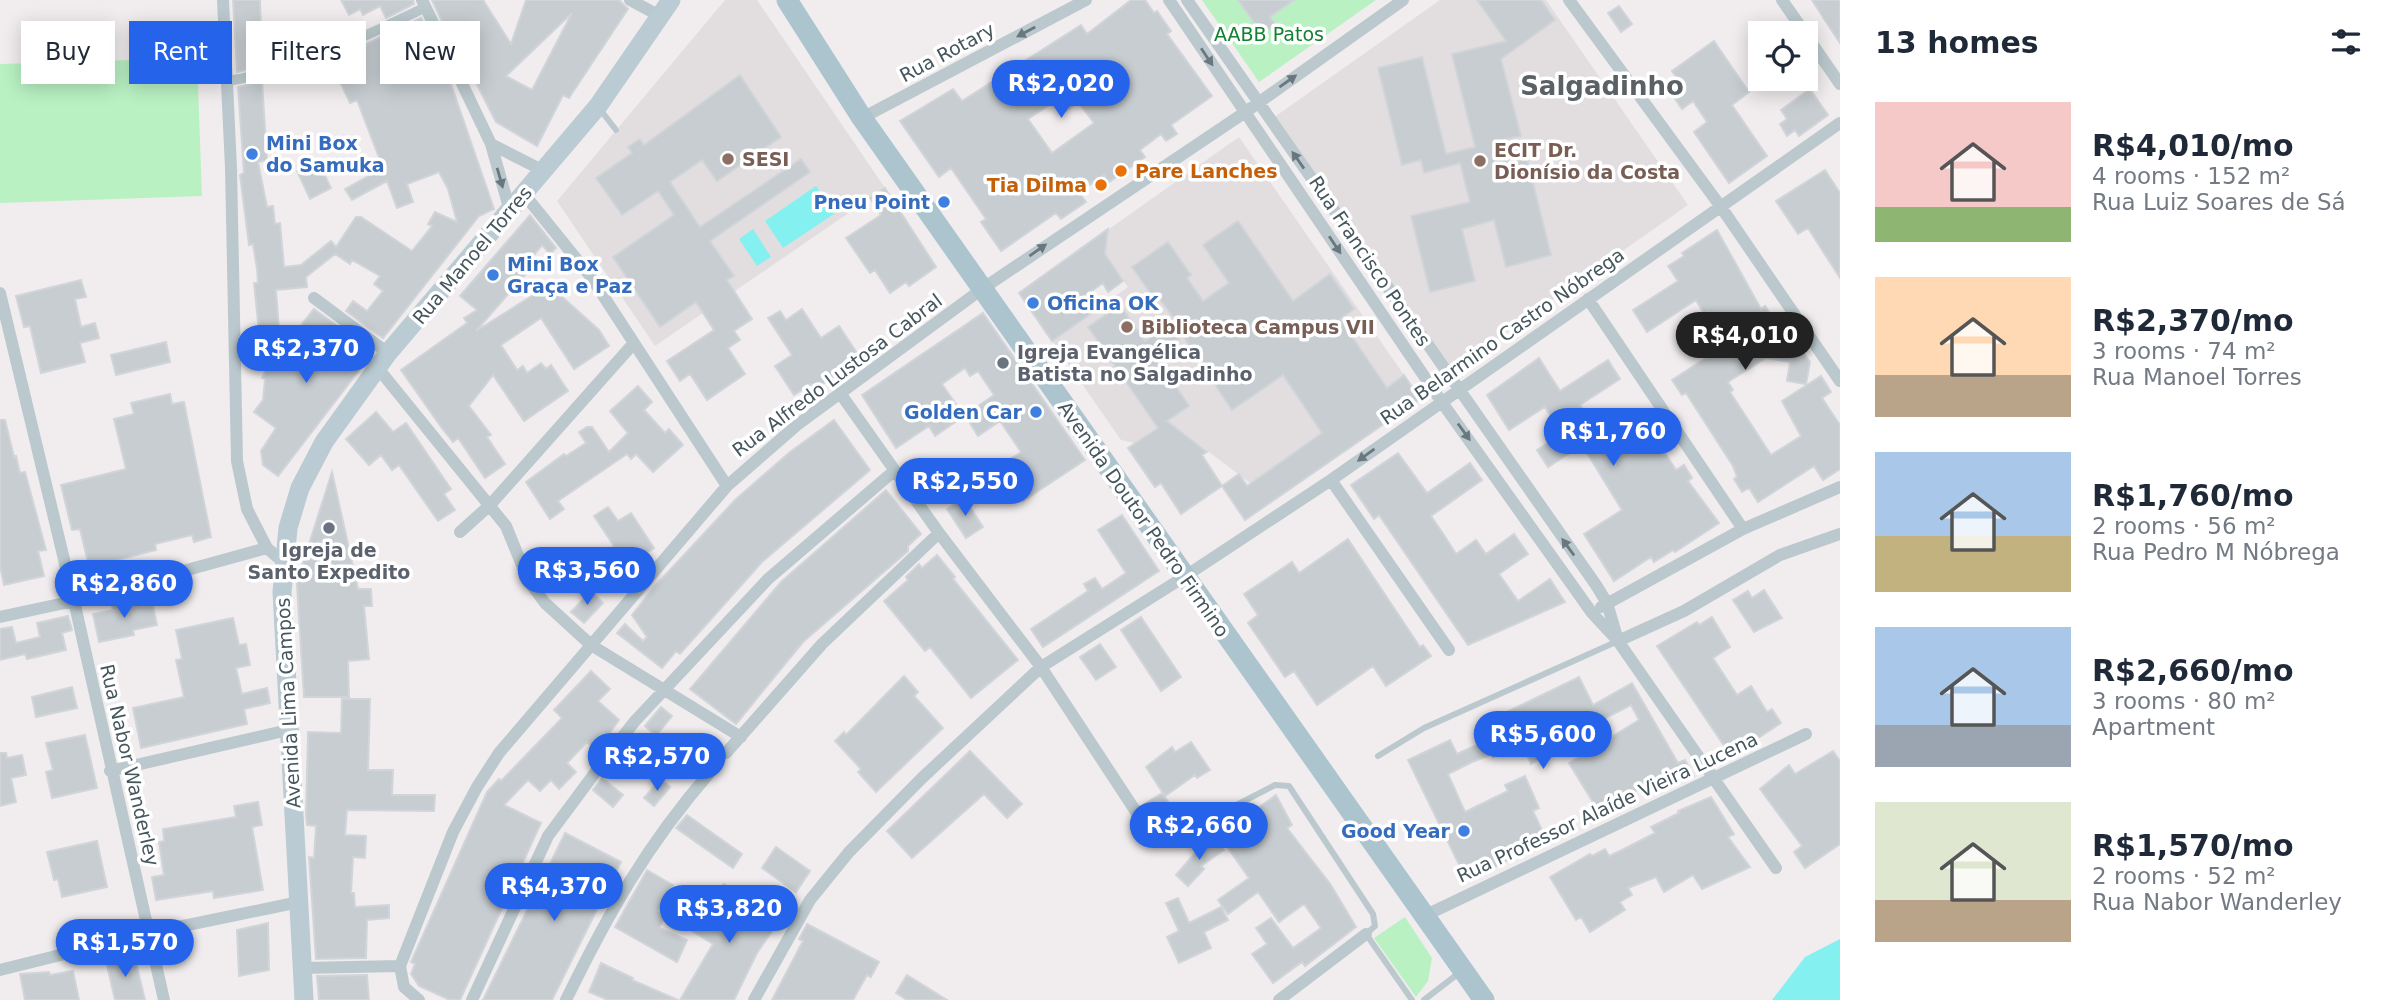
<!DOCTYPE html>
<meta charset="utf-8">
<style>
:root{--surface:#fff;--page:#f6f6f7;--text:#1f2937;--muted:#747a83;--accent:#2563eb}
body{margin:0;font-family:"DejaVu Sans",sans-serif;background:var(--page);color:var(--text);height:100vh;display:flex;flex-direction:column;font-size:26px;white-space:nowrap}
*{box-sizing:border-box;margin:0}
p{font-size:23px;color:var(--muted)}
.icon{flex:none;width:38px;height:38px;fill:none;stroke:currentColor;stroke-width:2;stroke-linecap:round;stroke-linejoin:round}
.map{position:relative;flex:1;overflow:hidden}
.drawer{display:flex;flex-direction:column;background:var(--surface);width:560px}
.drawer>*{flex:none}
.guide{position:absolute;left:21px;top:21px;width:665px;height:63px;display:flex;gap:14px}
.tools{position:absolute;left:1748px;top:21px;display:grid;gap:14px}
.tools a{display:grid;place-items:center;width:70px;height:70px;border-radius:0px;background:var(--surface);box-shadow:0 4px 18px #0003;font-size:35px}
.price{position:absolute;translate:-50% -60px;padding:0 16px;border-radius:24px;background:var(--accent);color:#fff;font-size:23px;line-height:46px;filter:drop-shadow(0 2px 4px #0008)}
.price::after{content:'';position:absolute;left:50%;top:42px;width:21px;height:16px;margin-left:-10px;background:inherit;clip-path:polygon(0 0,100% 0,50% 100%)}
.price.current{background:#222;color:#fff}
ul{padding:0;list-style:none}
li{display:flex;align-items:center;gap:21px;height:175px;padding:0 35px}
li span{display:grid;place-items:center;flex:none;width:196px;height:140px;border-radius:0px;color:#555}
li>.icon{margin-inline-start:auto}
span .icon{width:84px;height:84px;fill:#fffc;stroke-width:1}
li b{font-size:30px}
h2{display:flex;justify-content:space-between;align-items:center;height:84px;padding:0 35px;font-size:30px}
.pill{padding:0 24px;border-radius:0px;background:var(--surface);box-shadow:0 4px 18px #0003;font-size:24px;line-height:63px}
.pill.current{background:var(--accent);color:#fff}
main{display:flex;flex:1;min-height:0}
.map>svg:first-child{display:block}
.education{fill:#e2dee0}
.green{fill:#b9f1c3}
.water{fill:#84f0f0}
.building{fill:#c7cdd1;stroke:#d1d5da;stroke-width:2;fill-rule:evenodd}
.lines{fill:none;stroke-linecap:round;stroke-linejoin:round}
.service{stroke:#bbc9ce;stroke-width:6}
.pedestrian{stroke:#bbc9ce;stroke-width:10}
.minor{stroke:#bbc9ce;stroke-width:12}
.secondary{stroke:#bacbd3;stroke-width:19}
.primary{stroke:#acc4ce;stroke-width:21}
.oneway{fill:#68787e}
.shop-dot{fill:#3f7fe0;stroke:#fff;stroke-width:2.5}
.education-dot{fill:#8d6e63;stroke:#fff;stroke-width:2.5}
.food-dot{fill:#e8710a;stroke:#fff;stroke-width:2.5}
.worship-dot{fill:#6b7280;stroke:#fff;stroke-width:2.5}
.labels{text-anchor:middle;dominant-baseline:central;stroke-width:7;stroke-linejoin:round;paint-order:stroke}
.park-label{font-size:19px;fill:#128132;stroke:#fff}
.street-label{font-size:19px;fill:#45565c;stroke:#fff}
.shop-label{font-size:19px;font-weight:bold;fill:#366cbe;stroke:#fff;text-anchor:start}
.education-label{font-size:19px;font-weight:bold;fill:#785e54;stroke:#fff;text-anchor:start}
.food-label{font-size:19px;font-weight:bold;fill:#c56008;stroke:#fff;text-anchor:start}
.worship-label{font-size:19px;font-weight:bold;fill:#5b616d;stroke:#fff;text-anchor:start}
.district-label{font-size:26px;font-weight:bold;fill:#5a6063;stroke:#fff}
</style>
<main>
<div class="map">
<svg width="1840" height="1000" viewBox="0 0 1840 1000">
<rect width="100%" height="100%" fill="#f1edee"/>
<!-- education -->
<path class="education" d="M725,0H757L885,188L655,346L557,201Z
M1440,0H1546L1688,205L1450,372L1273,118Z
M1239,137L1404,375L1250,483L1168,421L1135,443L1121,440L1052,341L1128,287L1105,254L1102,234Z"/>
<!-- green -->
<path class="green" d="M1202,0H1376L1259,82Z
M197,58L202,196L0,203V64Z
M1405,917L1432,958L1428,981L1416,997L1374,938Z"/>
<!-- water -->
<path class="water" d="M816,186L834,214L783,248L765,221Z
M753,229L771,257L757,266L739,239Z
M1840,939V1000H1772L1805,957Z"/>
<!-- building -->
<path class="building" d="M233,0H260L261,28H257L259,67L237,72Z
M341,0H413L414,4L386,18L380,6L363,15L360,9L349,15Z
M432,0H483L511,44L526,0H619L628,9L569,98L563,95L537,146L496,122L466,63L462,64ZM572,13L532,90L506,76Z
M1131,0H1145L1154,13L1157,11L1171,31L1167,34L1212,96L1171,125L1177,134L1166,141L1161,134L1140,150L1145,157L1109,182L1104,175L1079,192L1086,202L1061,219L1056,213L1001,251L981,222L986,219L951,168L939,177L900,121L953,89L962,101L1081,25L1087,34ZM1058,99L1066,111L1078,102L1094,123L1052,153L1028,119Z
M1238,0H1294L1270,17L1276,25L1262,34Z
M1477,0H1541L1555,20L1501,59L1521,136L1502,140L1508,164L1527,159L1551,255L1506,267L1494,220L1462,229L1475,281L1430,292L1411,216L1470,202L1460,163L1424,173L1421,160L1402,165L1378,68L1422,57L1446,154L1475,147L1452,54L1506,41Z
M1812,0H1840V43L1824,19Z
M1619,6L1632,24L1621,32L1608,13Z
M421,18L446,70L494,209L479,216L383,338L346,311L353,301L367,311L383,291L374,284L380,276L352,260L350,264L335,254L306,277L307,287L276,290L279,330L259,332L254,283H258L257,269L253,244L249,245L240,175L244,173L238,87L262,81L267,160L258,162L267,207L273,206L275,224L280,223L284,267L301,265L331,241L336,247L356,217H361L412,251L432,226L428,224L435,212L457,222L448,189L439,172L407,184L413,202L397,208L387,181L352,200L345,189L383,168L357,100L350,103L330,61Z
M1714,41L1749,92L1732,105L1767,156L1729,183L1694,132L1707,122L1693,101L1682,109L1675,99L1686,91L1672,71Z
M740,75L781,137L717,181L702,160L670,182L700,227L801,159L810,172L710,241L734,276L727,280L752,319L734,331L740,340L728,348L745,374L707,400L690,374L680,381L667,361L714,330L696,302L660,327L613,257L674,215L658,191L622,215L596,178L632,153L628,147L640,139L644,145Z
M1810,89L1828,115L1799,136L1795,130L1787,136L1780,124L1787,119L1781,110Z
M318,161L331,188L310,199L297,171Z
M1825,170L1840,193V278L1808,228L1798,234L1776,201Z
M885,188L936,267L909,286L906,282L890,293L875,270L870,273L846,238L881,215L870,198Z
M530,215L556,248L550,254L542,245L527,264L531,268L476,331L549,285L599,330L609,346L574,369L541,318L501,345L517,370L523,366L527,373L541,363L546,369L551,365L568,391L524,421L493,375L469,406L491,435L487,437L505,464L485,478L458,438L453,442L441,427L401,370L467,323L464,318L477,310L460,296Z
M1238,221L1293,301L1330,274L1354,309L1340,319L1387,388L1404,375L1420,399L1245,520L1222,486L1181,514L1161,483L1155,487L1128,448L1158,428L1088,327L1120,305L1145,341L1175,320L1159,298L1155,300L1132,267L1168,242L1191,275L1187,278L1203,301L1229,283L1203,245ZM1183,336L1232,410L1283,375L1322,433L1247,486L1239,474L1222,486L1202,455L1207,452L1167,421L1189,406L1155,355Z
M1108,229L1105,254L1123,281L1108,292L1103,283L1082,298L1092,313L1052,341L1019,293Z
M1717,230L1761,309L1765,306L1783,334L1787,331L1810,362L1806,384L1787,381L1790,362L1766,358L1728,382L1733,390L1730,392L1771,455L1801,436L1782,401L1821,376L1831,392L1822,398L1840,425V469L1823,480L1814,466L1758,502L1749,488L1742,492L1734,479L1737,477L1733,466L1686,393L1682,395L1672,380L1721,348L1715,338L1722,334L1708,312L1704,314L1696,300L1647,332L1633,310L1678,281L1668,266L1684,256L1682,253Z
M81,280L86,297L75,299L81,327L95,323L99,338L80,343L85,362L41,373L30,326L24,327L16,296Z
M314,309L373,352L278,476L263,465L261,451L276,428L254,412L263,400L265,379L262,378L266,370Z
M802,309L821,338L839,326L861,359L815,389L811,384L794,395L775,366L792,355L768,318L780,311L786,320Z
M983,313L1085,460L1023,501L1000,466L1021,452L1000,421L978,436L965,415L994,395L978,371L970,376L965,368L942,384L964,416L935,436L929,426L896,448L862,395Z
M166,342L170,362L116,375L111,355Z
M1539,358L1560,391L1608,360L1620,379L1580,405L1603,441L1641,416L1676,470L1684,465L1692,478L1688,481L1719,523L1675,552L1673,550L1654,562L1651,557L1614,581L1584,534L1622,510L1582,445L1548,467L1537,450L1562,434L1545,407L1509,430L1487,395Z
M638,386L652,402L644,410L665,433L669,429L683,445L653,472L636,454L631,459L627,454L558,501L564,509L550,519L526,482L564,454L566,456L586,443L579,432L587,427H592L609,452L628,433L610,411Z
M170,394L172,404L184,402L211,537L194,542L192,535L155,544L156,550L89,567L80,529L72,530L61,485L126,469L114,419L134,414L131,403Z
M376,412L393,432L406,423L451,489L444,494L455,510L438,521L399,465L392,470L381,455L369,465L346,439Z
M0,420H5L14,457L16,456L20,473L25,472L46,550L38,551L44,576L4,585L0,566Z
M834,420L870,470L762,562L680,654L676,651L662,668L617,633L625,624L643,641L647,637L632,615L656,585L735,500L790,452Z
M1398,453L1427,493L1470,463L1482,480L1431,516L1444,535L1456,554L1476,540L1486,554L1514,534L1528,554L1499,574L1518,601L1550,579L1565,602L1468,645L1379,515L1374,519L1351,485Z
M332,472L358,589H371L372,606H364L369,659L348,661L349,697H304L296,569H301Z
M886,490L921,534L908,546V551L803,642L736,724L690,689L781,582Z
M964,498L983,527L966,538L947,509Z
M608,507L618,521L631,513L654,548L621,571L627,580L614,588L595,559L614,546L594,516Z
M1122,515L1159,571L1043,647L1031,629L1088,591L1084,584L1095,578L1102,589L1126,573L1098,530Z
M1348,539L1420,647L1423,645L1431,656L1386,686L1373,666L1317,705L1294,671L1285,677L1248,623L1258,615L1244,594L1292,562L1299,573Z
M937,555L955,577L953,579L1018,660L971,698L930,647L925,651L884,601L908,580L906,577L919,564L922,568Z
M1764,590L1782,618L1754,632L1733,600L1748,591L1752,598Z
M591,591L603,603L584,623L571,612Z
M130,599L132,606L152,601L157,625L133,630L134,635L99,642L93,614L113,610L111,603Z
M68,616L72,630L62,633L66,650L27,659L25,654L0,660V629L12,627L16,643L40,637L37,623Z
M1141,617L1181,677L1161,691L1121,630Z
M1712,617L1730,647L1713,658L1737,695L1751,686L1767,712L1772,709L1781,723L1731,756L1657,646L1697,622L1699,625Z
M233,618L239,645L246,644L250,665L236,668L242,694L267,688L270,703L244,709L247,724L141,748L133,708L184,697L176,660L182,659L176,630Z
M1100,644L1116,667L1096,680L1080,657Z
M591,671L610,689L598,701L619,720L597,751L587,742L567,763L576,772L559,789L551,780L540,791L528,780L504,805L541,823L460,1000H450L419,986L411,974L415,964L411,962L487,792L499,779L501,781L562,718L554,710Z
M904,676L918,692L914,696L943,728L876,792L858,772L861,769L835,741L844,732L846,735Z
M1579,677L1593,705L1632,683L1678,763L1685,760L1694,776L1665,787L1659,777L1626,797L1630,803L1616,812L1612,804L1599,812L1569,763L1639,720L1631,705L1540,751L1543,757L1531,764L1524,749L1510,756L1507,750L1493,757L1492,754L1470,763L1448,774L1465,812L1508,791L1505,785L1525,776L1539,808L1533,811L1547,841L1467,881L1408,760L1450,740L1457,754L1470,748L1486,741L1478,726Z
M72,687L77,708L36,717L32,697Z
M342,699H370L368,770H393L392,795H435L434,811L347,810L345,835L366,836L365,858L353,857L351,893H354L355,907L389,905V918L367,920L366,958L316,959L309,857L314,858L316,826L307,825L306,816L308,732L341,733Z
M661,707L672,716L656,736L645,726Z
M85,735L97,788L52,798L46,772L53,770L46,743Z
M1191,742L1210,770L1197,778L1195,775L1165,796L1146,767L1172,747L1175,752Z
M970,751L1022,804L1007,818L984,794L912,858L887,831Z
M1833,751L1840,761V844L1805,868L1794,852L1802,846L1760,789L1789,765L1795,774Z
M0,753H6L7,758L22,755L26,775L11,778L16,802L0,806Z
M602,778L623,795L613,807L593,790Z
M661,779L670,787L654,806L644,798Z
M1162,793L1171,806L1155,816L1146,803Z
M1276,795L1292,825L1287,828L1331,885L1356,927L1305,966L1302,962L1273,983L1252,954L1267,944L1256,928L1271,918L1293,948L1321,928L1304,904L1279,922L1258,892L1228,914L1218,900L1249,878L1225,844L1243,831L1237,823Z
M1711,797L1734,834L1728,837L1750,867L1702,889L1693,875L1664,892L1656,877L1628,888L1632,895L1620,902L1625,910L1590,932L1581,917L1576,920L1550,877L1590,854L1592,856L1605,849L1609,856L1620,851L1655,833L1651,827L1679,813L1678,811Z
M258,802L262,825L252,827L263,890L214,898L213,891L156,900L152,877L164,875L159,842L164,841L163,829L236,817L234,806Z
M687,815L742,854L733,868L676,828Z
M565,833L621,862L611,881L552,1000H483Z
M1216,838L1224,850L1201,866L1204,869L1188,886L1176,875L1195,853Z
M97,841L107,887L62,897L58,879L54,880L47,852Z
M776,847L810,871L796,892L762,868Z
M647,870L673,885L658,911L666,915L659,928L687,940L677,962L615,927Z
M724,884L779,921L757,953L734,1000H680L713,944L692,931Z
M1178,898L1189,923L1221,907L1228,920L1204,932L1211,948L1179,963L1167,937L1179,931L1166,903Z
M268,923L269,970L239,976L237,930Z
M807,924L879,962L871,977L867,975L853,1000H772L803,941L799,939Z
M134,954L145,1000H115L106,961Z
M601,963L633,978L632,980L678,1000H608L589,992Z
M73,971L79,1000H25L20,974L49,972L50,975Z
M367,975L369,1000H319L317,976Z
M907,975L947,1000H907L896,993Z"/>
<g class="lines">
<!-- service -->
<path class="service" d="M599,108L616,130
M1378,756L1424,728L1618,641
M1190,829L1275,785L1289,786L1373,914L1375,926L1366,934L1412,1000
M1424,1000L1459,973"/>
<!-- pedestrian -->
<path class="pedestrian" d="M227,81C299,70 361,38 426,7"/>
<!-- minor -->
<path class="minor" d="M223,0L231,168L237,461L247,509L267,548L283,562
M422,0L491,144L510,211
M630,0L660,16
M1169,0L1441,401L1592,613L1618,641L1776,868
M1187,0L1596,585L1607,603L1617,637
M1569,0L1721,207L1840,381
M1782,0L1805,33
M1806,35L1840,84
M862,118L1086,0
M491,144L544,171
M524,194L591,277L727,486
M0,293L74,601L164,1000
M314,298L388,353
M1588,299L1743,529
M377,367L506,526L528,580L545,603L591,645L741,737
M840,393L939,533L1041,667L1144,824
M1331,480L1449,650
M460,532L490,505L633,344
M1601,607L1743,529L1840,487
M0,617L74,601L267,548
M1618,641L1684,611L1780,555L1840,534
M726,753L822,644L939,533
M110,771L288,730
M1424,916L1806,734
M302,968L400,966
M0,970L149,933L299,902
M419,1000L404,987L400,966L453,832L477,787L499,753L727,486L797,425L982,289L1244,113L1403,0
M472,1000L548,836L606,758L635,721L768,579L894,471
M566,1000C609,912 646,846 711,771
M754,1000L810,900L849,852L922,778L1041,667L1184,577L1331,480L1840,123
M1279,1000L1366,934"/>
<!-- secondary -->
<path class="secondary" d="M304,1000L282,592L288,528L300,488L324,442L388,353L598,106L671,0"/>
<!-- primary -->
<path class="primary" d="M787,0L862,118L1484,1000"/>
</g>
<!-- one-way arrows -->
<defs><path id="oneway-solid" d="M-6-.8H1V-3.2L6.5 0L1 3.2V.8H-6Z" transform="scale(1.75)"/></defs>
<g class="oneway">
<use href="#oneway-solid" transform="translate(1026 32) rotate(152)"/>
<use href="#oneway-solid" transform="translate(1207 57) rotate(56)"/>
<use href="#oneway-solid" transform="translate(1288 81) rotate(-35)"/>
<use href="#oneway-solid" transform="translate(1298 160) rotate(-125)"/>
<use href="#oneway-solid" transform="translate(500 178) rotate(74)"/>
<use href="#oneway-solid" transform="translate(1335 245) rotate(56)"/>
<use href="#oneway-solid" transform="translate(1038 250) rotate(-35)"/>
<use href="#oneway-solid" transform="translate(1464 432) rotate(54)"/>
<use href="#oneway-solid" transform="translate(1366 455) rotate(144)"/>
<use href="#oneway-solid" transform="translate(1568 547) rotate(-126)"/>
</g>
<!-- markers -->
<g class="shop-dot">
<circle cx="252" cy="154" r="7"/>
<circle cx="944" cy="202" r="7"/>
<circle cx="493" cy="275" r="7"/>
<circle cx="1033" cy="303" r="7"/>
<circle cx="1036" cy="412" r="7"/>
<circle cx="1464" cy="831" r="7"/>
</g>
<g class="education-dot">
<circle cx="728" cy="159" r="7"/>
<circle cx="1480" cy="161" r="7"/>
<circle cx="1127" cy="327" r="7"/>
</g>
<g class="food-dot">
<circle cx="1121" cy="171" r="7"/>
<circle cx="1101" cy="185" r="7"/>
</g>
<g class="worship-dot">
<circle cx="1003" cy="363" r="7"/>
<circle cx="329" cy="528" r="7"/>
</g>
<g class="labels">
<!-- park labels -->
<g class="park-label">
<text x="1269" y="34">AABB Patos</text>
</g>
<!-- street labels -->
<g class="street-label">
<text transform="translate(947 52) rotate(-28)">Rua Rotary</text>
<text transform="translate(472 255) rotate(-50)">Rua Manoel Torres</text>
<text transform="translate(1370 261) rotate(56)">Rua Francisco Pontes</text>
<text transform="translate(1502 336) rotate(-35)">Rua Belarmino Castro Nóbrega</text>
<text transform="translate(837 375) rotate(-37)">Rua Alfredo Lustosa Cabral</text>
<text transform="translate(1144 519) rotate(55)">Avenida Doutor Pedro Firmino</text>
<text transform="translate(288 703) rotate(-93)">Avenida Lima Campos</text>
<text transform="translate(130 765) rotate(77)">Rua Nabor Wanderley</text>
<text transform="translate(1607 807) rotate(-25)">Rua Professor Alaíde Vieira Lucena</text>
</g>
<!-- shop labels -->
<g class="shop-label">
<text x="266" y="143">Mini Box<tspan x="266" dy="22">do Samuka</tspan></text>
<text x="930" y="202" text-anchor="end">Pneu Point</text>
<text x="507" y="264">Mini Box<tspan x="507" dy="22">Graça e Paz</tspan></text>
<text x="1047" y="303">Oficina OK</text>
<text x="1022" y="412" text-anchor="end">Golden Car</text>
<text x="1450" y="831" text-anchor="end">Good Year</text>
</g>
<!-- education labels -->
<g class="education-label">
<text x="1494" y="150">ECIT Dr.<tspan x="1494" dy="22">Dionísio da Costa</tspan></text>
<text x="742" y="159">SESI</text>
<text x="1141" y="327">Biblioteca Campus VII</text>
</g>
<!-- food labels -->
<g class="food-label">
<text x="1135" y="171">Pare Lanches</text>
<text x="1087" y="185" text-anchor="end">Tia Dilma</text>
</g>
<!-- worship labels -->
<g class="worship-label">
<text x="1017" y="352">Igreja Evangélica<tspan x="1017" dy="22">Batista no Salgadinho</tspan></text>
<text x="329" y="550" text-anchor="middle">Igreja de<tspan x="329" dy="22">Santo Expedito</tspan></text>
</g>
<!-- district labels -->
<g class="district-label">
<text x="1602" y="86">Salgadinho</text>
</g>
</g>
</svg>
<div class="tools">
<a><svg class="icon" aria-label="locate" viewBox="0 0 24 24"><circle cx="12" cy="12" r="6"/><path d="M12 2v4M12 18v4M2 12h4M18 12h4"/></svg></a>
</div>
<b class="price" style="left:1061px;top:120px">R$2,020</b>
<b class="price current" style="left:1745px;top:372px">R$4,010</b>
<b class="price" style="left:306px;top:385px">R$2,370</b>
<b class="price" style="left:1613px;top:468px">R$1,760</b>
<b class="price" style="left:965px;top:518px">R$2,550</b>
<b class="price" style="left:587px;top:607px">R$3,560</b>
<b class="price" style="left:124px;top:620px">R$2,860</b>
<b class="price" style="left:1543px;top:771px">R$5,600</b>
<b class="price" style="left:657px;top:793px">R$2,570</b>
<b class="price" style="left:1199px;top:862px">R$2,660</b>
<b class="price" style="left:554px;top:923px">R$4,370</b>
<b class="price" style="left:729px;top:945px">R$3,820</b>
<b class="price" style="left:125px;top:979px">R$1,570</b>
<div class="guide">
<a class="pill">Buy</a>
<a class="pill current">Rent</a>
<a class="pill">Filters</a>
<a class="pill">New</a>
</div>
</div>
<section class="drawer">
<h2>13 homes<svg class="icon" aria-label="filters" viewBox="0 0 24 24"><path d="M4 7h16M4 17h16"/><circle cx="9" cy="7" r="2"/><circle cx="15" cy="17" r="2"/></svg></h2>
<ul>
<li><span style="background:linear-gradient(#f6c9c9 75%,#8fb573 0)"><svg class="icon" aria-label="home" viewBox="0 0 24 24"><path d="M3 11l9-7 9 7M6 9v11h12V9"/></svg></span><div><b>R$4,010/mo</b><p>4 rooms · 152 m²</p><p>Rua Luiz Soares de Sá</p></div></li>
<li><span style="background:linear-gradient(#ffd9b3 70%,#b9a48a 0)"><svg class="icon" aria-label="home" viewBox="0 0 24 24"><path d="M3 11l9-7 9 7M6 9v11h12V9"/></svg></span><div><b>R$2,370/mo</b><p>3 rooms · 74 m²</p><p>Rua Manoel Torres</p></div></li>
<li><span style="background:linear-gradient(#a9c7e8 60%,#c2b280 0)"><svg class="icon" aria-label="home" viewBox="0 0 24 24"><path d="M3 11l9-7 9 7M6 9v11h12V9"/></svg></span><div><b>R$1,760/mo</b><p>2 rooms · 56 m²</p><p>Rua Pedro M Nóbrega</p></div></li>
<li><span style="background:linear-gradient(#a9c7e8 70%,#9aa5b1 0)"><svg class="icon" aria-label="home" viewBox="0 0 24 24"><path d="M3 11l9-7 9 7M6 9v11h12V9"/></svg></span><div><b>R$2,660/mo</b><p>3 rooms · 80 m²</p><p>Apartment</p></div></li>
<li><span style="background:linear-gradient(#dfe7d0 70%,#b9a48a 0)"><svg class="icon" aria-label="home" viewBox="0 0 24 24"><path d="M3 11l9-7 9 7M6 9v11h12V9"/></svg></span><div><b>R$1,570/mo</b><p>2 rooms · 52 m²</p><p>Rua Nabor Wanderley</p></div></li>
</ul>
</section>
</main>
